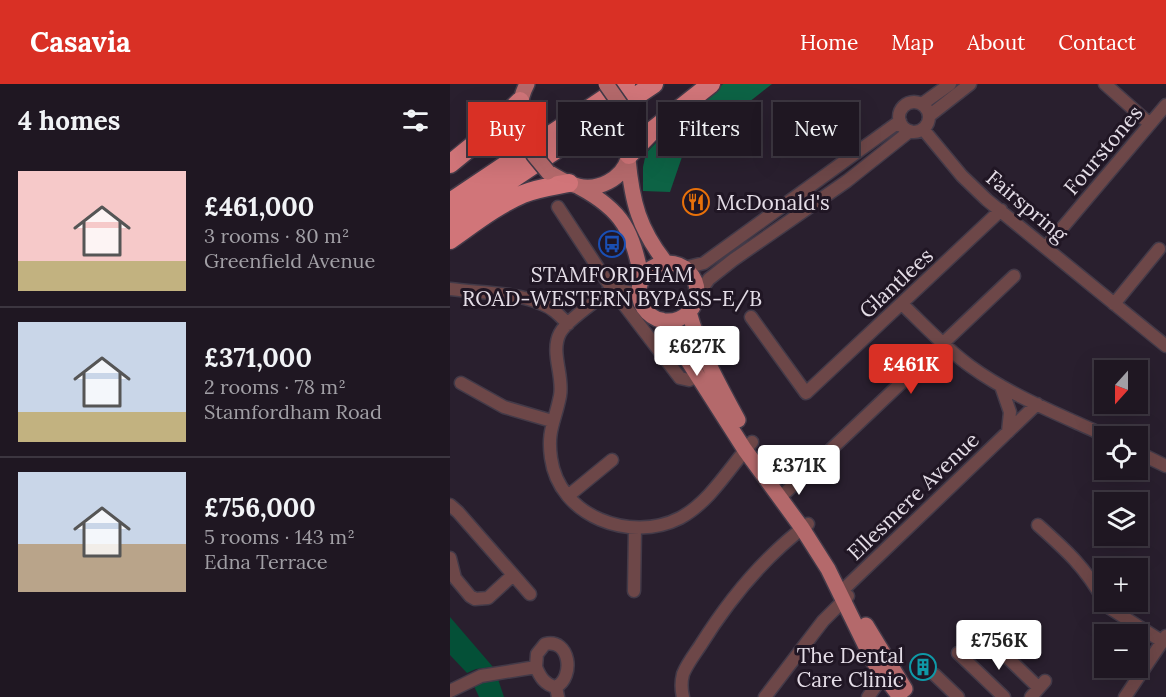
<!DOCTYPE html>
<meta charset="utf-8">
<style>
:root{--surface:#1f1722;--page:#27202a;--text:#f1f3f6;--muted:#a19fa5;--line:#3c3640;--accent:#d93025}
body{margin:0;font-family:Lora,serif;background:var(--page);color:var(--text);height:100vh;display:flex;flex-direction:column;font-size:22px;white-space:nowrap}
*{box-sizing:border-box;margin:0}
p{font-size:20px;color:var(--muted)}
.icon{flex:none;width:33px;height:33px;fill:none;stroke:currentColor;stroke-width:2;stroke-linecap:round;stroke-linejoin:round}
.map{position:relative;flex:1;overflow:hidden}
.drawer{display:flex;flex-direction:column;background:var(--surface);width:450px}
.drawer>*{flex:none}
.guide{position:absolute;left:18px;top:18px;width:570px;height:54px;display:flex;gap:12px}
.needle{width:39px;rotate:201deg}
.buttons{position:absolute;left:644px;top:276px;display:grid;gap:12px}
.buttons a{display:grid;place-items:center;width:54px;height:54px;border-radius:0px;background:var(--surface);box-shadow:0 6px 24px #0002,0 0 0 2px var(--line);font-size:30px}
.price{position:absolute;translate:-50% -51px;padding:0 14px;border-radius:6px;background:#fff;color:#222;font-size:20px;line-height:39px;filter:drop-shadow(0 2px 3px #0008)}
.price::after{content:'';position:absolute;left:50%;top:36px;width:18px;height:14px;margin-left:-9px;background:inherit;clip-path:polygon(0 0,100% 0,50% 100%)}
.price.current{background:var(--accent);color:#fff}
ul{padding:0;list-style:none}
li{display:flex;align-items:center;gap:18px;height:150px;padding:0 18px}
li+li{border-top:2px solid var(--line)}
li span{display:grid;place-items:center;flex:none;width:168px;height:120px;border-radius:0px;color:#555}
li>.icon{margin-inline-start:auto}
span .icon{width:72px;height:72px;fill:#fffc;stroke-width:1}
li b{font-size:26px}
h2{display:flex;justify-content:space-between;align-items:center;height:72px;padding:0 18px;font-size:26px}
.pill{padding:0 21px;border-radius:0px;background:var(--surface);box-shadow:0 6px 24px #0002,0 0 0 2px var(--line);font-size:21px;line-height:54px}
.pill.current{background:var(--accent);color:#fff}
header{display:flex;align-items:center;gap:36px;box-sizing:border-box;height:84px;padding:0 30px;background:var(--accent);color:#fff}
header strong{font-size:28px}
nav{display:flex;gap:33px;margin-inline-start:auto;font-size:21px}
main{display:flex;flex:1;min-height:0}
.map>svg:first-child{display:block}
.green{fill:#045037}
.forest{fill:#0d6345}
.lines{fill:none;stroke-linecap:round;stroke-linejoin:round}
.minor-casing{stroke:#433a48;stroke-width:15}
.major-casing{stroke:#433a48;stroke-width:18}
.highway-casing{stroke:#433a48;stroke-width:21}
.minor{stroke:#6d4748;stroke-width:12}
.major{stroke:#b4696b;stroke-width:15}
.highway{stroke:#d17579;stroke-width:18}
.major-bridge-casing{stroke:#433a48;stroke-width:18;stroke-linecap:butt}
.major-bridge{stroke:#b4696b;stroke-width:15}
.labels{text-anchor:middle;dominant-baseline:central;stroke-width:6;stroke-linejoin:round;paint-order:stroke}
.street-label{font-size:21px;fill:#e4dde7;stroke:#201624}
.poi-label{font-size:21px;fill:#e4dde7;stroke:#201624;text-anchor:start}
</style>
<header>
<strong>Casavia</strong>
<nav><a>Home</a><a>Map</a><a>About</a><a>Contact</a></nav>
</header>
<main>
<section class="drawer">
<h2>4 homes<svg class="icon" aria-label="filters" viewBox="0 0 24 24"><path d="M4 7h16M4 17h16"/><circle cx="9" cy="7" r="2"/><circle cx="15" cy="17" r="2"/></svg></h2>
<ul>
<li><span style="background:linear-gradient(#f6c9c9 75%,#c2b280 0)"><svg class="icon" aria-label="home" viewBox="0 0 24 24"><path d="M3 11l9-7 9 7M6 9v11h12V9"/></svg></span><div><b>£461,000</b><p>3 rooms · 80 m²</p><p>Greenfield Avenue</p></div></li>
<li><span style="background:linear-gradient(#c9d6e8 75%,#c2b280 0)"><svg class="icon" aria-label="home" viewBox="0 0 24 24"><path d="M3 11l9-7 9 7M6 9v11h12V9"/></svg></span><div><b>£371,000</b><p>2 rooms · 78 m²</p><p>Stamfordham Road</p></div></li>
<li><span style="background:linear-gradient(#c9d6e8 60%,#b9a48a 0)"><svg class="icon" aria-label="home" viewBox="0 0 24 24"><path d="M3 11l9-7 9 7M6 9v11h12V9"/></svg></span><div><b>£756,000</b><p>5 rooms · 143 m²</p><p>Edna Terrace</p></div></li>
</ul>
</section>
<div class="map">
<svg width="716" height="613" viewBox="0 0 716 613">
<rect width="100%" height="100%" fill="#291f2e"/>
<!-- green -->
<path class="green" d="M0,533L43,583L26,585L17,589L0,571Z
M48,595L54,613H29L24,602L34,597Z"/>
<!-- forest -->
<path class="forest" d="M273,0H322L233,70L220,108L193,107V83L196,69L233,31Z"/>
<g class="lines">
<defs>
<path id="minor" d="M655,0L700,40
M449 33a15 15 0 1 1 30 0a15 15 0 1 1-30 0Z
M472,20L500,0
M479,32L520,0
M473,45L512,92L537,116L716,262
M108,123L162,205L230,294L239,296L256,288
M596,163L716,21
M234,184L254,179L450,37
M0,205C28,209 67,208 92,220C103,224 110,232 118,240
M189,210L162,205C149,215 117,236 110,249C100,268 114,292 110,312C105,338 97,346 101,374C109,433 181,459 230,434C260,418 280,383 302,358
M246,213L259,195L283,176L397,97L460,47
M452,220C474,241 495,264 520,282C561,312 611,331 656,352
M664,220L709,165
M301,233L356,309L551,126
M11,299L54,323L102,337
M551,302L560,328L558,348
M687,368L716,382
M336,408L564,192
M118,412L162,376
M0,421L8,428L80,510
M588,441C617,467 635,483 654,517
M0,474L5,494L20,512L25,515L38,514L63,491
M395,504L587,320
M184,507L185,444
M655,518L658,523L713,558
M531,548L589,604
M508,569L554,613
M86,583L87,570L95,560C120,554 125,593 106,603
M485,591L508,613
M0,607L31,592L86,583C90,593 95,601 106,603L108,613
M233,613C231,605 231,598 233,590C237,580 244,571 250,562C278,517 315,472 358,440
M315,613L373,537L398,512
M418,613L438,585
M581,613L595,597
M675,613L716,552"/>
<path id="major" d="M74,49C69,31 68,17 77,0
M178,75C182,118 189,145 216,179
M98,88C107,93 117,100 128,102C148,107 172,95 178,75C183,62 179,49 178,36
M129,103C174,127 182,147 192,196
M189 208a29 29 0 1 1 58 0a29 29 0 1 1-58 0Z
M239,228C249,265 269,301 288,336
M212,236L295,366L352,444L378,485L423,577L450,613
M416,541L455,605"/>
<path id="highway" d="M179,71L204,45L261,0
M0,80L33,53L70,17
M0,118L176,0
M0,137L204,0
M0,156C23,140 47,121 73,110C88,104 104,102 119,99"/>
</defs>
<!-- minor casing -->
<use href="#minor" class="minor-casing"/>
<!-- major casing -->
<use href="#major" class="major-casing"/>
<!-- highway casing -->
<use href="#highway" class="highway-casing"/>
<!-- minor -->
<use href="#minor" class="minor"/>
<!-- major -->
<use href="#major" class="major"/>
<!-- highway -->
<use href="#highway" class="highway"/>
<defs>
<path id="major-bridge" d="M156,0L170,20L178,36
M74,49L84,71L98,88"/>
</defs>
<!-- major-bridge casing -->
<use href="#major-bridge" class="major-bridge-casing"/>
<!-- major-bridge -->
<use href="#major-bridge" class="major-bridge"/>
</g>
<!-- icons -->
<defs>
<symbol id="restaurant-ring" viewBox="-11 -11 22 22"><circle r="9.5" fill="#201624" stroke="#e8710a" stroke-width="1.5"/><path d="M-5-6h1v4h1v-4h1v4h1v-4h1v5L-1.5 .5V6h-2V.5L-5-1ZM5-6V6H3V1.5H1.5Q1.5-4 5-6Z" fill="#e8710a"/></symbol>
<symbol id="bus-ring" viewBox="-11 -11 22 22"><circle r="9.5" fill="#201624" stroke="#1a4fb4" stroke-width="1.5"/><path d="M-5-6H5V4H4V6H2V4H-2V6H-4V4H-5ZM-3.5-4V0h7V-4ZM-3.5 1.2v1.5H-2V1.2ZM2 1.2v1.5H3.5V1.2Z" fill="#1a4fb4"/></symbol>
<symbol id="building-ring" viewBox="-11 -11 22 22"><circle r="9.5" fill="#201624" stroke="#0f9aa8" stroke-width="1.5"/><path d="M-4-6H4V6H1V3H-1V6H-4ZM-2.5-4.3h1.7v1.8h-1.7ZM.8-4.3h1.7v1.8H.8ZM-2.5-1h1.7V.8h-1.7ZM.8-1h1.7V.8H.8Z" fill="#0f9aa8"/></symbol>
</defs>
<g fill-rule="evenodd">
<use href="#restaurant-ring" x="231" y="103" width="30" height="30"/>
<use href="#bus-ring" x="147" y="145" width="30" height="30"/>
<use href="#building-ring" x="458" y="568" width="30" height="30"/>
</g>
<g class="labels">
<!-- street labels -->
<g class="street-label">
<text transform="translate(653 66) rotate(-50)">Fourstones</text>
<text transform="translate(577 122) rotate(40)">Fairspring</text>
<text transform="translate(446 199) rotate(-43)">Glantlees</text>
<text transform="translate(463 412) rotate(-44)">Ellesmere Avenue</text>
</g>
<!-- poi labels -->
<g class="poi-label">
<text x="266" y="118">McDonald's</text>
<text x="162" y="190" text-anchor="middle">STAMFORDHAM<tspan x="162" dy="24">ROAD-WESTERN BYPASS-E/B</tspan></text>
<text x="454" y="571" text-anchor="end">The Dental<tspan x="454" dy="24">Care Clinic</tspan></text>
</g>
</g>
</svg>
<div class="buttons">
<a><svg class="needle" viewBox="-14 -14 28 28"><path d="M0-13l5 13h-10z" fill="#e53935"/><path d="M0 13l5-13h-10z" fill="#a19fa5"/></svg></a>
<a><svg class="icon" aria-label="locate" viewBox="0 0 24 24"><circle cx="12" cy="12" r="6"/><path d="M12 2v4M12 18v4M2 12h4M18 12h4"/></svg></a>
<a><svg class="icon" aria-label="layers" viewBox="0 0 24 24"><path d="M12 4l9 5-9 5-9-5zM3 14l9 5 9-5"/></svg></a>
<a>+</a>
<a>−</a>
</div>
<b class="price" style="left:247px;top:293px">£627K</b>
<b class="price current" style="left:461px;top:311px">£461K</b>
<b class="price" style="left:349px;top:412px">£371K</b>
<b class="price" style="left:549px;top:587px">£756K</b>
<div class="guide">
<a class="pill current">Buy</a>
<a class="pill">Rent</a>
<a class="pill">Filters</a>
<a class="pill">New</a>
</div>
</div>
</main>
